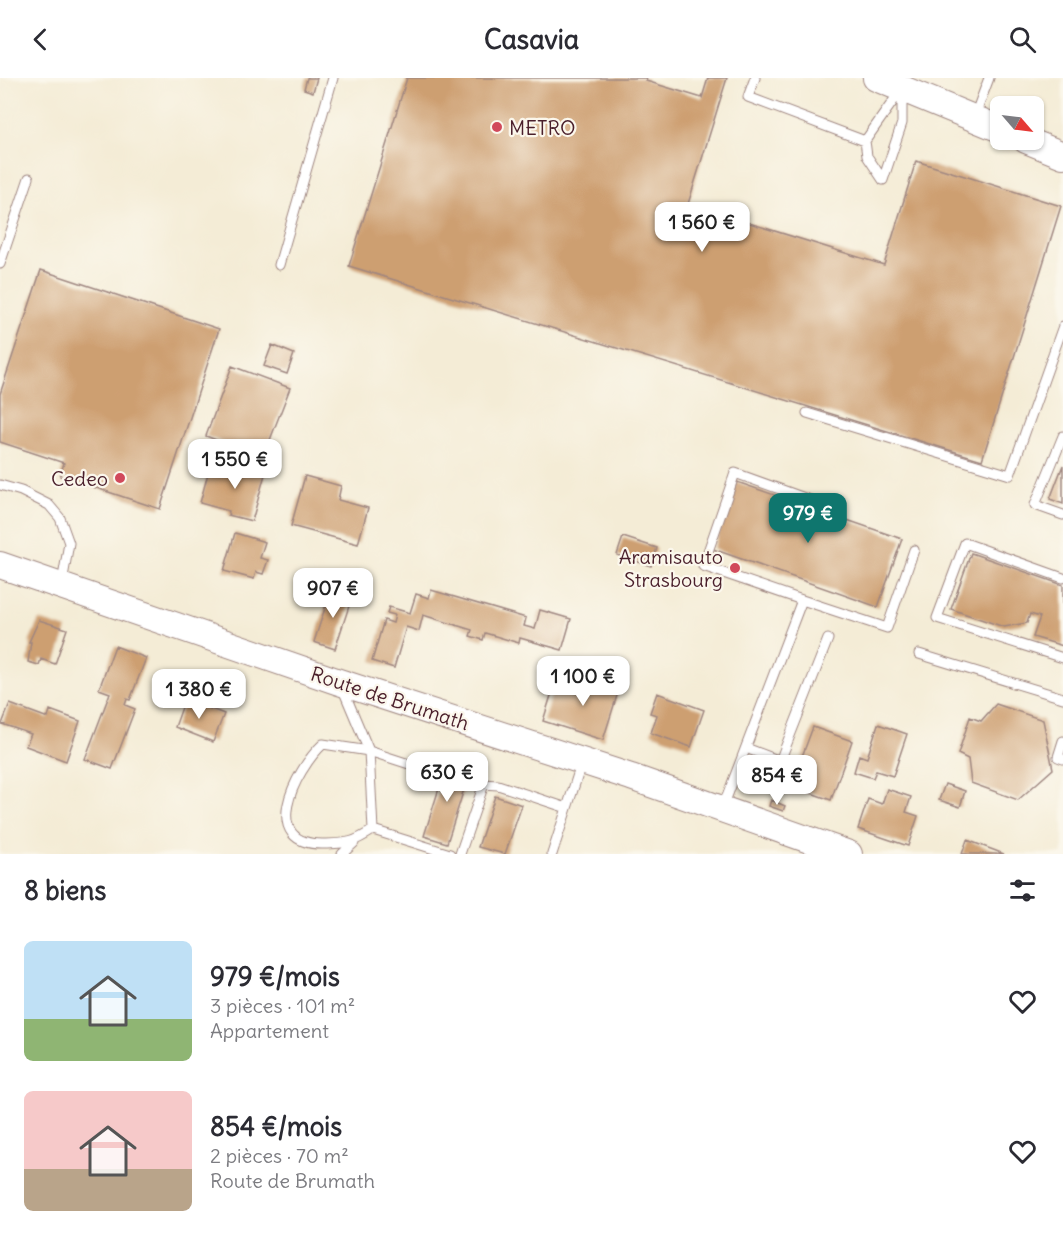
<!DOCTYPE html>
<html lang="fr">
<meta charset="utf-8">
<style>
:root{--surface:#fff;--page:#f2f2f3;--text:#2b2b33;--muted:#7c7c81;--accent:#0f766e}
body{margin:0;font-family:Delius,sans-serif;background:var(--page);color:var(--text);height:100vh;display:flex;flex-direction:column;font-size:22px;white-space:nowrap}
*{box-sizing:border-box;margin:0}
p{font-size:20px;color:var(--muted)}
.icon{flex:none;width:33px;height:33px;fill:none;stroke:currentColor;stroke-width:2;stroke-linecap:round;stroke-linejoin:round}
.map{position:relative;height:776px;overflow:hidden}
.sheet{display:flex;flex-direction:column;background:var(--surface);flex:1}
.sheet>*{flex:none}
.needle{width:39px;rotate:118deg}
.controls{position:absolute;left:990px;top:18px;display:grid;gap:12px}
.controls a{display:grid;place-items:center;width:54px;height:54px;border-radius:9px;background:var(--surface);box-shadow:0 2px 4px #0004;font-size:30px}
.price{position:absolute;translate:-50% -51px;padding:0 14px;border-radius:12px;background:#fff;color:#222;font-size:20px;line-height:39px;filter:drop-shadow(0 2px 3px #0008)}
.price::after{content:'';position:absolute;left:50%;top:36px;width:18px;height:14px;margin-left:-9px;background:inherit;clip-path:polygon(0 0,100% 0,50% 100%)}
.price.current{background:var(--accent);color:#fff}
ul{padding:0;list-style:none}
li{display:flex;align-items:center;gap:18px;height:150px;padding:0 24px}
li span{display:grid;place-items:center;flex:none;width:168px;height:120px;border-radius:9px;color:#555}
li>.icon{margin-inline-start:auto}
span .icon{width:72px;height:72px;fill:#fffc;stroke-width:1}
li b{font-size:26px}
h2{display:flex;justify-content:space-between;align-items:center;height:72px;padding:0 24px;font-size:26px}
header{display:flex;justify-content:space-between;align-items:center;height:78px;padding:0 24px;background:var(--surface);font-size:27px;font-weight:700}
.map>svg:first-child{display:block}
.building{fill:#cd9f71}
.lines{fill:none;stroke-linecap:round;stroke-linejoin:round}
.lane-casing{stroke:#9f8680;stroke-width:11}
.secondary-casing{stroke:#9f8680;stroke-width:28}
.lane{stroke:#fff;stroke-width:9}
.secondary{stroke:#fff;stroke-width:26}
.poi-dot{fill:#d1495b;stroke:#fbf7ec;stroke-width:2}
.labels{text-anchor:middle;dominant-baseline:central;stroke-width:4.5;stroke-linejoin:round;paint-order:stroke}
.poi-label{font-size:20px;fill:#4a1f2b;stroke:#fbf7ec;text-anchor:end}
.street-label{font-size:20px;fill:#4a1f2b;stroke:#fbf7ec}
</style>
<header><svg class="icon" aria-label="back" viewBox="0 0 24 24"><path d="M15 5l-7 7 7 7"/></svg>Casavia<svg class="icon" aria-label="search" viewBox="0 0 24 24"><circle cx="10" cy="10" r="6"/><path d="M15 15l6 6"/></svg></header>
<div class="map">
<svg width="1063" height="776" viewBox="0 0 1063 776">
<rect width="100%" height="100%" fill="#fbf7ec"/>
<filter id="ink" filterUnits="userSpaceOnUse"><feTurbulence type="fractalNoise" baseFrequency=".0167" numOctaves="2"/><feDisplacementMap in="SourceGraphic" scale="12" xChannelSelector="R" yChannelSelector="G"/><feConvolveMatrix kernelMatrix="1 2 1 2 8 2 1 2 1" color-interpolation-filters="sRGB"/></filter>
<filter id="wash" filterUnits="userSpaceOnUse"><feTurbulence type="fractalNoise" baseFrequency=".008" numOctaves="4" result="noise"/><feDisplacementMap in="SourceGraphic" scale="24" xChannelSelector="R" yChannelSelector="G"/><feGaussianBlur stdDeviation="1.35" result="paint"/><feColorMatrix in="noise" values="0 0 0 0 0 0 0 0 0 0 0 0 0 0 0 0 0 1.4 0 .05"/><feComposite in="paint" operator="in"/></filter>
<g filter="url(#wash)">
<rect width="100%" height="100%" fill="#f4ecd6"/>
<g id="blocks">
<!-- building -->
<path class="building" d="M307,0H317L313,14L304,11Z
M407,0H647L646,3L702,20L708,0H727L688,126L884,187L916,83L1061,128L982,382L349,188Z
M41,192L219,251L160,431L60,398L64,385L0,364V316Z
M272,267L294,276L287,296L264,288Z
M232,288L290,310L263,380L206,358Z
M245,383L267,389L252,443L228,437L229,433L200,425L210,388L241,396Z
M1063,387V426L1050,421Z
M305,398L341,408L338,422L368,430L358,466L291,448Z
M737,404L902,461L878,529L713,471Z
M235,455L265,464L260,480L268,482L263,496L256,494L254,501L224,493Z
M623,459L657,470L651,488L617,477Z
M971,475L1063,507V568L1033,559L1040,539L1030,536L1027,545L1004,549L951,531Z
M327,511L352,519L335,571L314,564L327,524L323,523Z
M431,512L526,540L524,548L535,551L540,532L571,541L562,572L520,560L519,565L485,555L483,562L470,558L472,552L423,537L419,553L406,549L394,590L372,583L384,542L393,545L395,537L387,535L389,529L410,535L416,516L429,520Z
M39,542L67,551L55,586L41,581L39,587L28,584L31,564H29Z
M115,568L146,580L130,622L127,621L125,627L135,631L112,691L85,681L110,615L99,611Z
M582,596L620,608L603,662L543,643L554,608L576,615Z
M657,615L704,632L691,669L651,655L657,637L650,635Z
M185,621L224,636L213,664L175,649Z
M10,626L48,640L50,632L80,643L66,683L26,668L31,656L2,646Z
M996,626L1043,642L1053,691L1018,722L971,705L968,681L958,676L970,639L981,643Z
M878,646L907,656L893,698L876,693L873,700L854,694L859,677L867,680Z
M813,649L852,663L831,722L791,708Z
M447,685L470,692L447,765L424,758Z
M945,706L965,713L960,729L939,722Z
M887,711L911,719L906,734L918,738L908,768L858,751L868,721L882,726Z
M495,718L522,727L505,776L478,769Z
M771,722L785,728L783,733L769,728Z
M967,762L1004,776H962Z"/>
</g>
</g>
<g filter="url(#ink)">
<use href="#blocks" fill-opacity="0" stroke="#9f8680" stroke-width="1.5"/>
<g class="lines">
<defs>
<path id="lane" d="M755,0L748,19L865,63
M974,40L989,0
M883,102L867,78L865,63L901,12
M883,102L902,45V13
M0,186L29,100
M279,187L333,0
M807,335L1010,397L1063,248
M1063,358L1035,427L1063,437
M0,407L21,413L49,427L60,440L69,465L62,505
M1063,500L965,465L937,540L1063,580
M802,522L703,488L735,395L813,423
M919,576L1063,620
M342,609L369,673L443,697
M1063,663L1058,679L1063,681
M746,670L780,683L828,561
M466,705L498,707L567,730L582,684
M723,729L802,522L887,550L914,472
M373,752C353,765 349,765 326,766C257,769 294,693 323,666L369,673L373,752L450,776
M342,776L354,765
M460,776L484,706
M552,776L567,730"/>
<path id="secondary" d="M876,0L1000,51
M1026,62L1063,77
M0,487L339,604L631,699L849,776"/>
</defs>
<!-- lane casing -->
<use href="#lane" class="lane-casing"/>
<!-- secondary casing -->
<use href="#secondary" class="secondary-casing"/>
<!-- lane -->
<use href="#lane" class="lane"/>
<!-- secondary -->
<use href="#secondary" class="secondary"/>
</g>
</g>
<!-- markers -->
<g class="poi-dot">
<circle cx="497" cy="49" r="6"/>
<circle cx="120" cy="400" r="6"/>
<circle cx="735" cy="490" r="6"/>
</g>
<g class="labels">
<!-- poi labels -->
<g class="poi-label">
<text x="509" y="49" text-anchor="start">METRO</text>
<text x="108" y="400">Cedeo</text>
<text x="723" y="478">Aramisauto<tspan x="723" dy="23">Strasbourg</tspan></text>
</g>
<!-- street labels -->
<g class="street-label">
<text transform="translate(390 620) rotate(18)">Route de Brumath</text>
</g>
</g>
</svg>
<div class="controls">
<a><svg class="needle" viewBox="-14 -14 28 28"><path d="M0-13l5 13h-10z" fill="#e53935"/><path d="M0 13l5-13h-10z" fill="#7c7c81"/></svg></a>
</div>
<b class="price" style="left:702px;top:175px">1 560 €</b>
<b class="price" style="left:235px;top:412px">1 550 €</b>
<b class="price current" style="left:808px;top:466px">979 €</b>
<b class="price" style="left:333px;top:541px">907 €</b>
<b class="price" style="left:583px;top:629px">1 100 €</b>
<b class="price" style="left:199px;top:642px">1 380 €</b>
<b class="price" style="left:447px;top:725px">630 €</b>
<b class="price" style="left:777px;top:728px">854 €</b>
</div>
<section class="sheet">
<h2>8 biens<svg class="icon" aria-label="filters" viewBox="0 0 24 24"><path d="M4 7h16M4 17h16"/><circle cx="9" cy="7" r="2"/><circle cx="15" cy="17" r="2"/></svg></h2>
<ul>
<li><span style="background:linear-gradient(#bfe0f5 65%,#8fb573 0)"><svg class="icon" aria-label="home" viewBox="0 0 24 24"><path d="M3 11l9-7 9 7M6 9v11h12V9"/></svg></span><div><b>979 €/mois</b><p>3 pièces · 101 m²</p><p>Appartement</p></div><svg class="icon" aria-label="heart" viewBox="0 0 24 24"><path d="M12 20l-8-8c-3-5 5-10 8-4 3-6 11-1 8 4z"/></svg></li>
<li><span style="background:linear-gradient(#f6c9c9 65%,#b9a48a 0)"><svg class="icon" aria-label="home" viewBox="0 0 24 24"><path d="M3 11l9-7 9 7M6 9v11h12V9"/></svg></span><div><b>854 €/mois</b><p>2 pièces · 70 m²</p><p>Route de Brumath</p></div><svg class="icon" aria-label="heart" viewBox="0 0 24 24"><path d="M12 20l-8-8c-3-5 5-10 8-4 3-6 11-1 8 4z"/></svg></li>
</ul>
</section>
